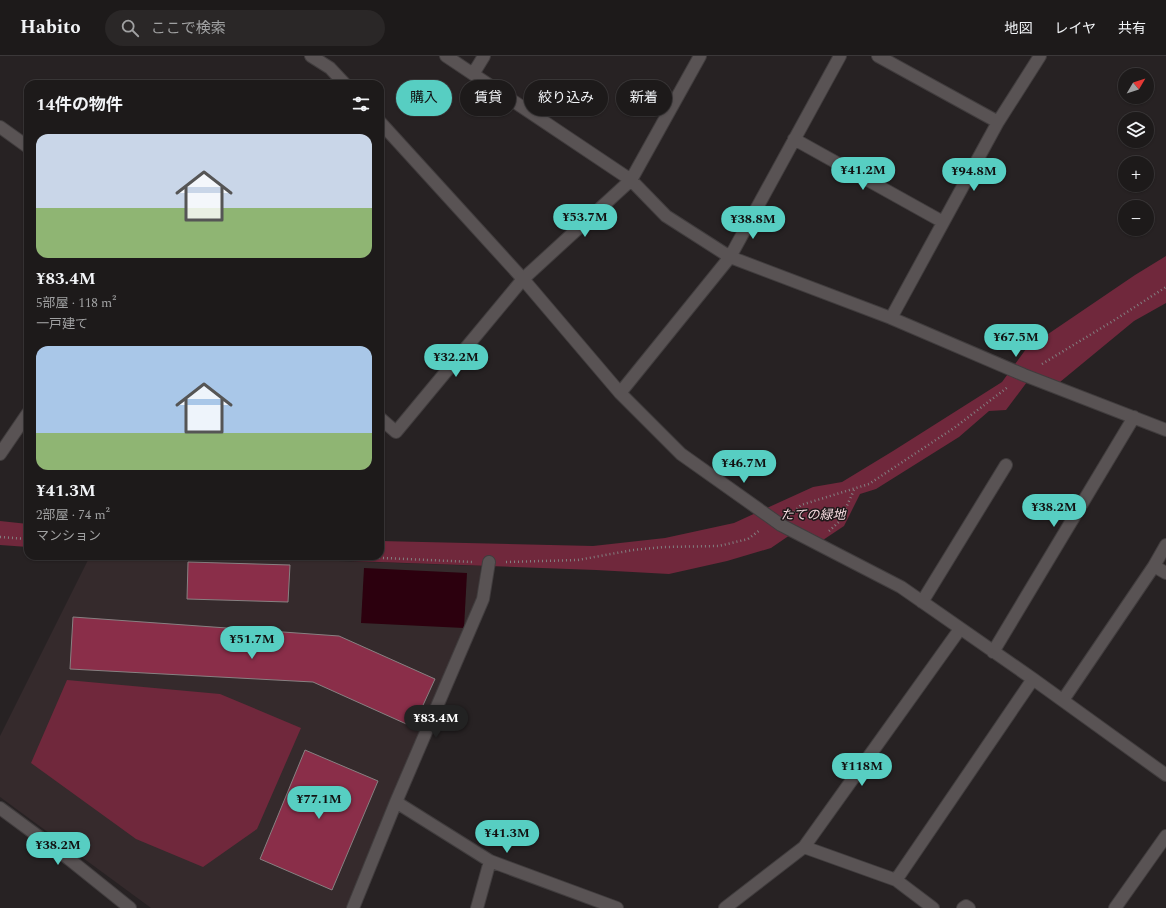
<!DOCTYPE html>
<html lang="ja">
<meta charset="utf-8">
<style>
:root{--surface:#1d1a1a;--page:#2a2727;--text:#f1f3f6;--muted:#a0a1a2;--line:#3b3839;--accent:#57cec2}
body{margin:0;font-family:Spectral,"Noto Sans JP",serif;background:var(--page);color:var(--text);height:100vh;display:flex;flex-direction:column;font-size:15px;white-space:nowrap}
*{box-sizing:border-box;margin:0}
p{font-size:13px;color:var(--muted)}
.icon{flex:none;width:22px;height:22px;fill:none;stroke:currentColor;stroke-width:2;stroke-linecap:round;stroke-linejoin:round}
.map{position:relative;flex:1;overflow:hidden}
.panel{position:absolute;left:24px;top:24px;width:360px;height:480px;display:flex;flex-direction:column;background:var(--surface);border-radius:12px;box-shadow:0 1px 3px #0004,0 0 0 1px var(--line)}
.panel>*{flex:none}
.hud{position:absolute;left:396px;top:24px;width:380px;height:36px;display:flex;gap:8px}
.needle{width:26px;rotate:51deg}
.tools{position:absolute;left:1118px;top:12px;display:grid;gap:8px}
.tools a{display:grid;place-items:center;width:36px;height:36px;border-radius:50%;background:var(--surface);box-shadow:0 1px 3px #0004,0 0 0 1px var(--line);font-size:20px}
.price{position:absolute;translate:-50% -34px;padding:0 9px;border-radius:14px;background:var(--accent);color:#111;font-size:13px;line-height:26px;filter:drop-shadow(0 1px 2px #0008)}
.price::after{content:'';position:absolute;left:50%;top:24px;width:12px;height:9px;margin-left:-6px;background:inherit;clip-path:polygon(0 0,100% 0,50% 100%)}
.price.current{background:#222;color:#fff}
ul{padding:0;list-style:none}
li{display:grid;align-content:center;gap:8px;height:212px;padding:0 12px}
li span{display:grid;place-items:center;height:124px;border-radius:12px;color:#555}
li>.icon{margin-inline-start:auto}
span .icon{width:72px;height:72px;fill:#fffc;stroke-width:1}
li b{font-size:17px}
h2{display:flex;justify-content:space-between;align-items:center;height:48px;padding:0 12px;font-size:17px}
.chip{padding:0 14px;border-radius:18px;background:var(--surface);box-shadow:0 1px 3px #0004,0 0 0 1px var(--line);font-size:14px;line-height:36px}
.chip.current{background:var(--accent);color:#111}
header{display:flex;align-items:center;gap:24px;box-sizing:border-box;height:56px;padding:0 20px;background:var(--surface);border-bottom:1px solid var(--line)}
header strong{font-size:19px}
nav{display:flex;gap:22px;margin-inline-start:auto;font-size:14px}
.search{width:280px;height:36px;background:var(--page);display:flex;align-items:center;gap:10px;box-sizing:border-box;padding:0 14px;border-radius:22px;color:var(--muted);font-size:15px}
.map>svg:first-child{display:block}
.built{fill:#352a2c}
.green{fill:#70283c}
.water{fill:#2c000e}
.building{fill:#8a2e49;stroke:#888182}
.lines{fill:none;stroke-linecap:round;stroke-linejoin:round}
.minor-casing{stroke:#413d3e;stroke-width:14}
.path{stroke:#837f80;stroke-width:2.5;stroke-dasharray:1 3;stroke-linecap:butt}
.minor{stroke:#595354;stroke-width:12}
.labels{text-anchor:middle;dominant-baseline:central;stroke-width:3;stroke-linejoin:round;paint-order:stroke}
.park-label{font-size:13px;font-style:italic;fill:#f6dadf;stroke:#1d1819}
</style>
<header>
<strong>Habito</strong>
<div class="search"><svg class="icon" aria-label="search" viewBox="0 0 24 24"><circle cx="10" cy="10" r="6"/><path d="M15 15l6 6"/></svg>ここで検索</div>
<nav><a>地図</a><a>レイヤ</a><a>共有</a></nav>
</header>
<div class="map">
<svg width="1166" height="852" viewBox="0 0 1166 852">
<rect width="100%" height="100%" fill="#272223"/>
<!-- built -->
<path class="built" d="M90,500H198L481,510L478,545L346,852H151L0,741V680Z"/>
<!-- green -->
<path class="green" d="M1166,200V247L1134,265L1060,326L1039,318L1027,326L1006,354L989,355L959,381L876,433L860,438L844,470L814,490L790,479L771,492L727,505L669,518L596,514L216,500H380V485L593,490L665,482L734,467L813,431L842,426L893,395L1002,326L1026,293L1135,219Z
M0,465L28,468V491L0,489Z
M67,624L220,638L301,672L257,773L203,811L136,783L31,707Z"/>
<!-- water -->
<path class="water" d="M364,512L467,517L464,572L361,567Z"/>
<!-- building -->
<path class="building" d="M188,506L290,509L288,546L187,543Z
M73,561L339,580L435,623L413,671L313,626L70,613Z
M305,694L378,725L332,834L260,803Z"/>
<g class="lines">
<defs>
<path id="minor" d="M311,0L330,12L345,28
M446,0L631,124L666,160L730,201L891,262L1024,319L1166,374
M878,0L998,66
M473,18L484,0
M380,66L523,223L620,337L681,398L781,469L901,531L1033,623L1166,719
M0,71L28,91
M794,83L943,166
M891,262L998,66L1040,0
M620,337L730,201L840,0
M380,362L396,376L523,223L631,124L700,0
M0,398L28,357
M1154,510L1166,517
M922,546L1006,409
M993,596L1134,361
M1063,644L1154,510L1166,489
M396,746L490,805L617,852
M0,752L69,803L130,852
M804,791L896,824L933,852
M896,824L1033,623
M353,852L396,746L483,543L489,506
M477,852L490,805
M725,852L804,791L960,573
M963,852L966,850L969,852
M1115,852L1166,780"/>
</defs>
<!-- minor casing -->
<use href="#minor" class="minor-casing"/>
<!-- path -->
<path class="path" d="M1042,308L1113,265L1166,231
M794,456L801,449L869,428L954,372L1008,331
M829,475L840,465L854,434
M0,481L28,483
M242,500L287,502L311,500
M339,500L473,506
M506,506L578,504L633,494L664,491L719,490L748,483L760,474"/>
<!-- minor -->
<use href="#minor" class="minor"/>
</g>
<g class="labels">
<!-- park labels -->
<g class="park-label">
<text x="813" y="459">たての緑地</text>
</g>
</g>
</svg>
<div class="tools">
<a><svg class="needle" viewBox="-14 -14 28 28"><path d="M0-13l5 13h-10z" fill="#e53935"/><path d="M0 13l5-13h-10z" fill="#a0a1a2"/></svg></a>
<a><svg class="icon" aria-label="layers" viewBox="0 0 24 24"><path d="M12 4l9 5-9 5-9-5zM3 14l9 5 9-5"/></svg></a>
<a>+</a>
<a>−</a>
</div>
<b class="price" style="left:863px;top:135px">¥41.2M</b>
<b class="price" style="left:974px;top:136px">¥94.8M</b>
<b class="price" style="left:585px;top:182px">¥53.7M</b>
<b class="price" style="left:753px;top:184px">¥38.8M</b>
<b class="price" style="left:1016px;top:302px">¥67.5M</b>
<b class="price" style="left:456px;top:322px">¥32.2M</b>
<b class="price" style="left:744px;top:428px">¥46.7M</b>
<b class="price" style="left:1054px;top:472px">¥38.2M</b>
<b class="price" style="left:252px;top:604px">¥51.7M</b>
<b class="price current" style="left:436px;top:683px">¥83.4M</b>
<b class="price" style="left:862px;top:731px">¥118M</b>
<b class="price" style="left:319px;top:764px">¥77.1M</b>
<b class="price" style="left:507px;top:798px">¥41.3M</b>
<b class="price" style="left:58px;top:810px">¥38.2M</b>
<div class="hud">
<a class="chip current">購入</a>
<a class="chip">賃貸</a>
<a class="chip">絞り込み</a>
<a class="chip">新着</a>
</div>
<section class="panel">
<h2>14件の物件<svg class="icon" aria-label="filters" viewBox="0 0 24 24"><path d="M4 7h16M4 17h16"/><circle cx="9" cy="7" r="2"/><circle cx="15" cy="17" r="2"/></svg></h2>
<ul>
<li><span style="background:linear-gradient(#c9d6e8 60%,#8fb573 0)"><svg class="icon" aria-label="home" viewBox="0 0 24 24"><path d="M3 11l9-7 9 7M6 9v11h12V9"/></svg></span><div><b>¥83.4M</b><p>5部屋 · 118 m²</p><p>一戸建て</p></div></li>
<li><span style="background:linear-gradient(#a9c7e8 70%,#8fb573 0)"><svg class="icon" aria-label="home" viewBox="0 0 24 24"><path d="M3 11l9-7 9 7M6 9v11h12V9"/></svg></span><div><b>¥41.3M</b><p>2部屋 · 74 m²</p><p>マンション</p></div></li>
</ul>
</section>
</div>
